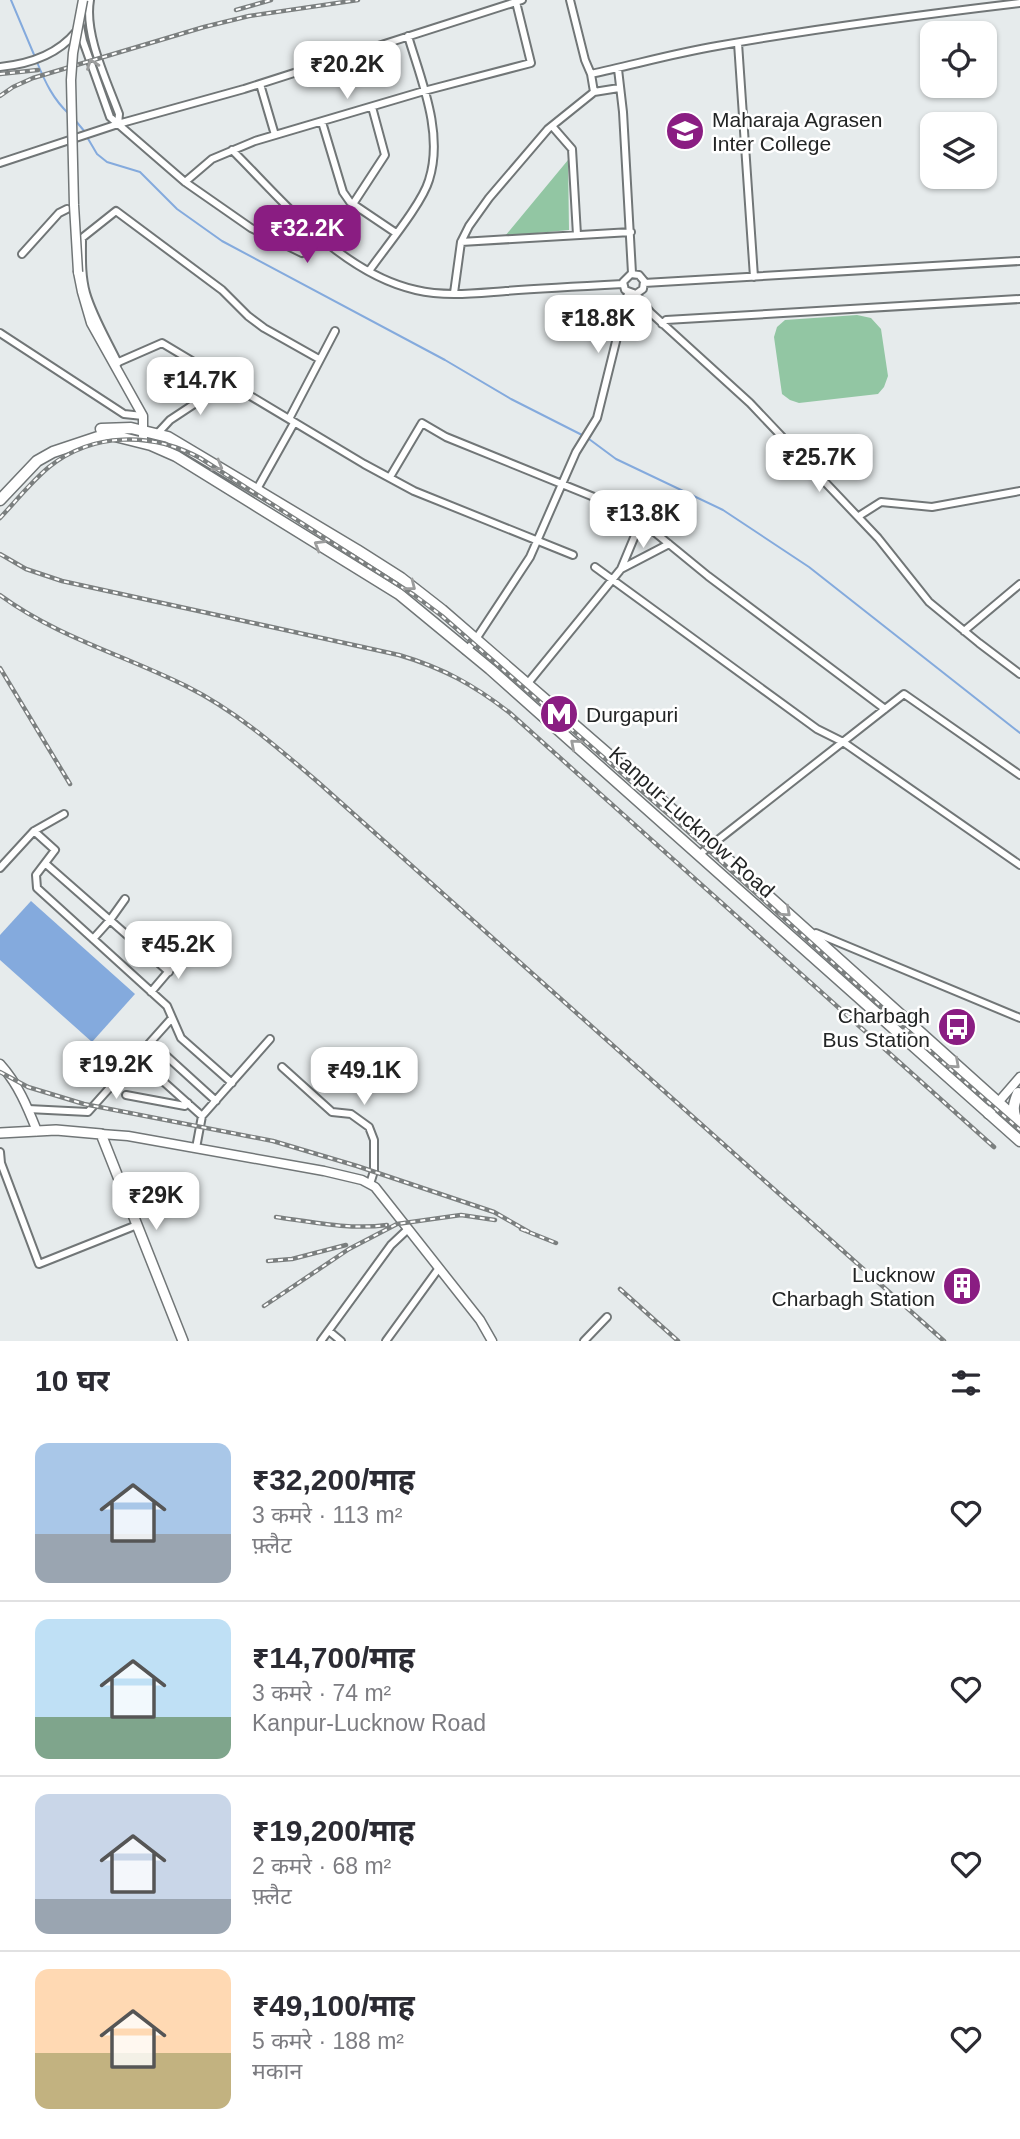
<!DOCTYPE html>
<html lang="hi">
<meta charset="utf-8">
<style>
:root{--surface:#fff;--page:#f7f7f7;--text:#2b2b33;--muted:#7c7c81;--line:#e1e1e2;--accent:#8a1d82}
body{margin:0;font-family:Helvetica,"Noto Sans Devanagari",sans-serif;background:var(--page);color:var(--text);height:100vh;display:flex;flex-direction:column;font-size:26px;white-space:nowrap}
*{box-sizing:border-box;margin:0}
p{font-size:23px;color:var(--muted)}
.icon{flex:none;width:38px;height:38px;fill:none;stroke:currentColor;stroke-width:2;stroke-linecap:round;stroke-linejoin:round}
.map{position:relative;height:1341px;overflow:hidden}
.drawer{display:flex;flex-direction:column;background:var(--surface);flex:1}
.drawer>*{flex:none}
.controls{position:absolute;left:920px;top:21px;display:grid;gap:14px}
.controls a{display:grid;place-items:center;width:77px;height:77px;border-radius:14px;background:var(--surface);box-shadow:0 2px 5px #0004;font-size:35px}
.price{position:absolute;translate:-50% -60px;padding:0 16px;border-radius:14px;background:#fff;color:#222;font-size:23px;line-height:46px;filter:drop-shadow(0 2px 4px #0008)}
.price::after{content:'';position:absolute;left:50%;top:42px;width:21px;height:16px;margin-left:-10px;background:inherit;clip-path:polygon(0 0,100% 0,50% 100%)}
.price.active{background:var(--accent);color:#fff}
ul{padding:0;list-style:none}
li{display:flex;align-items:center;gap:21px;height:175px;padding:0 35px}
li+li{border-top:2px solid var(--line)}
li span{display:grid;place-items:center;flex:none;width:196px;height:140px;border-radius:14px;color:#555}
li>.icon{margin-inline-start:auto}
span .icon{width:84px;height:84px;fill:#fffc;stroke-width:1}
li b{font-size:30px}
h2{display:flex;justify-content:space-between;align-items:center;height:84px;padding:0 35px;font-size:30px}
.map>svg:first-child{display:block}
.green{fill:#92c6a3}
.water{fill:#84aadd}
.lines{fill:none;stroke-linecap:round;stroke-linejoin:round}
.stream{stroke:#84aadd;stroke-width:2}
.minor-casing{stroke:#717677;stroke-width:10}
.tertiary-casing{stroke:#717677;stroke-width:11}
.secondary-casing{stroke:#717677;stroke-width:12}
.primary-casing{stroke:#717677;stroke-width:13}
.minor{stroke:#fff;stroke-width:6}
.tertiary{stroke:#fff;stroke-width:8}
.secondary{stroke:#fff;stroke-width:9}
.primary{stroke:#fff;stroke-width:10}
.rail-casing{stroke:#7b7f7f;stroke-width:4.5}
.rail{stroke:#fff;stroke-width:2;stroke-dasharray:5;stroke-linecap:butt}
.tertiary-bridge-casing{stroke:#717677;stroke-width:11;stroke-linecap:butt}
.tertiary-bridge{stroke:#fff;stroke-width:8}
.oneway{stroke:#9c9d9d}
.labels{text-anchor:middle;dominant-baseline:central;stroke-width:5;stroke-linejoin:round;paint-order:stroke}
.poi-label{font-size:21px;fill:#232525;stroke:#fff;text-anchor:start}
.street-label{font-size:21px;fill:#232525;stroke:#fff}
</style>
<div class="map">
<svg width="1020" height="1341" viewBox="0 0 1020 1341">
<rect width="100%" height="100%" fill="#e6ebec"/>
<!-- green -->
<path class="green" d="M568,160L569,230L505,236Z
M857,315L871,318L881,329L888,376L884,387L878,394L799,403L790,400L782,394L774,337L777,327L785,320Z"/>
<!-- water -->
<path class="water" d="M31,901L135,994L92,1042L0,960V935Z"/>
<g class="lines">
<!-- stream -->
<path class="stream" d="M11,0L35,57
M37,62C45,82 53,99 69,114
M75,120L85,132
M87,137L97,154L107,162L140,172L177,209L222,241L445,360L511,399L584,436
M589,439L616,459L723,510L809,567L1020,733"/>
<defs>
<path id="minor" d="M90,0C84,35 107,81 119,114L118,124
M570,0L585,60L591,74L594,92
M80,26L83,41L110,117L118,124L185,182L251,228L302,253L317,234
M738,43L754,277
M0,67C30,64 57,55 76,32
M618,69L623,112L632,273
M591,74C633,65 675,53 717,46C817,28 919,15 1020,3
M260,84L275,135
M322,122L343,192L350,202L396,233
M552,126L572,149L577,235
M232,150C284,202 341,273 416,290C445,297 477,293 506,291C545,288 584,286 623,284
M0,163L118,124L244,89L522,0
M185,182L212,159L255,141L424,91L531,63L516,2
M353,204L385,155L372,107
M461,242L631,232
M22,254L59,213L67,209
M369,271C385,248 422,204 429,180C444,133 421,80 408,36
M644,283L1020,261
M454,293L461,242L469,226L489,198L548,129L594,92L619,88
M636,294L643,289L644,281L639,275L631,274L623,282L625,290L636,294L651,313L750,403L878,538L929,602L979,643L1020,674
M662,324L666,320L1020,299
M0,333L124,414L143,416
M118,363C107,340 93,317 86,293C81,275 82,256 82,238L116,211L222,290L248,316L264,328L319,359
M114,364L162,343L364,464L414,491L573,555
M289,419L335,331
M158,433L170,420L226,383
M390,477L422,423L446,437L616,506L636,517L708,576L885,709
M257,489L294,423
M859,516L881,502L932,507L1020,491
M595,567L817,729L843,742L1020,865
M621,569L669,544
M964,631L1020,584
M466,651L476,639L530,557L576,452L597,418L628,293
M528,683L621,569L641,521
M34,831L55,850L36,875L37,888L167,1006L181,1038L232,1083
M700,854L904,694L1020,775
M46,864L169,972
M0,868L34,831L64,814
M813,936L816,933L1020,1018
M93,939L110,920L125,899
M151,992L185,952
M151,1042L216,1101
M137,1058L202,1116
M282,1067L332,1112L351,1114L369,1127L374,1140V1171L370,1184
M126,1095L185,1106L188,1103
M28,1109L88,1112L172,1018
M196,1148L202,1116L270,1039
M0,1152L1,1163L39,1264L137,1225
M329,1331L341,1341
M321,1341L391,1245L408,1229
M386,1341L439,1268
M584,1341L607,1317"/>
<path id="tertiary" d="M78,272L82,292L91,323L143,416V443
M0,1064C18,1084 27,1106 37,1131
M988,1114L1020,1077
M101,1134L128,1136L324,1171L362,1180L375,1187L480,1320L492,1341"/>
<path id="secondary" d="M0,1133L56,1130L101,1134L183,1341"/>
<path id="primary" d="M101,429L131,428L168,437L357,550L401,578L442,610L676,813L1020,1122
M0,500L37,461L53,452L107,434L151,445L176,456L399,594L490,669L1020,1141
M1016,1119C1012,1109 1014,1103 1018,1093"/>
</defs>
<!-- minor casing -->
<use href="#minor" class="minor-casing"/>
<!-- tertiary casing -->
<use href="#tertiary" class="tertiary-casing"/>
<!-- secondary casing -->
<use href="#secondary" class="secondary-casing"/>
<!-- primary casing -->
<use href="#primary" class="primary-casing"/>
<!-- minor -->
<use href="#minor" class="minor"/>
<!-- tertiary -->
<use href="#tertiary" class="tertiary"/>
<!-- secondary -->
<use href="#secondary" class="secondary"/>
<!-- primary -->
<use href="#primary" class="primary"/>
<defs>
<path id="rail" d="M236,10L271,0
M0,74L38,70
M0,96L13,87L33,78L204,27L249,16L358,0
M0,518C16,501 31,482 49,467C93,432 152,432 200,458L414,595L442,616L684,828L949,1068L1020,1130
M0,554L26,569L62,581L399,655C443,668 474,685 510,713L994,1147
M0,595C57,637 124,655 186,686C236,711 277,747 319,783L944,1341
M0,668L70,784
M0,1072L28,1087L84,1104L273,1141L357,1166L494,1212L529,1232
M276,1217C312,1222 350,1230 387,1225
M521,1229L556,1243
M268,1261L292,1259L346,1245
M620,1289L678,1341
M264,1306L349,1249L397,1224L461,1215L495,1220"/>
</defs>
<!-- rail casing -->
<use href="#rail" class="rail-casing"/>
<!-- rail -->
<use href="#rail" class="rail"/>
<defs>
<path id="tertiary-bridge" d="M78,272L74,205L71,80L73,53L83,0"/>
</defs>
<!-- tertiary-bridge casing -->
<use href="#tertiary-bridge" class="tertiary-bridge-casing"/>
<!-- tertiary-bridge -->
<use href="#tertiary-bridge" class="tertiary-bridge"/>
</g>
<!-- one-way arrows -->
<defs><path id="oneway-chevron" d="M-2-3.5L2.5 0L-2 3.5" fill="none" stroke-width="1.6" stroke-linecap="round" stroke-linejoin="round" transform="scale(1.75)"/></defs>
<g class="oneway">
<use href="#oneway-chevron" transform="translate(92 64) rotate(-110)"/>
<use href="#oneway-chevron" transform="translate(218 466) rotate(30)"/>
<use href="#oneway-chevron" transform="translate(319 545) rotate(-149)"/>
<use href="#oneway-chevron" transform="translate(411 586) rotate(38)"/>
<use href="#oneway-chevron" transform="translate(575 744) rotate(-139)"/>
<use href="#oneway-chevron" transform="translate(786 912) rotate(42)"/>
<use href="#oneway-chevron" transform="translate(955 1064) rotate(42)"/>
</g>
<!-- icons -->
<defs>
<symbol id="university-disc" viewBox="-11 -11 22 22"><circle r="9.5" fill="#8a1d82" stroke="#fff"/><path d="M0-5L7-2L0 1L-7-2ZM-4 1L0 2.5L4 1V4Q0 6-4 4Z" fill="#fff"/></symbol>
<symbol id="metro-disc" viewBox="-11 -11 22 22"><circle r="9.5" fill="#8a1d82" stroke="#fff"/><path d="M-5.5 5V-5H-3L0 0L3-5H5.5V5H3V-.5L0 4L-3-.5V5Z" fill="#fff"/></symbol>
<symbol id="bus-disc" viewBox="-11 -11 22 22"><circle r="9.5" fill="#8a1d82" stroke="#fff"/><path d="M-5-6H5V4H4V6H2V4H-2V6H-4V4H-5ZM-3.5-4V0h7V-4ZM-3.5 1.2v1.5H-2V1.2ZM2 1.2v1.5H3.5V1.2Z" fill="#fff"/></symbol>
<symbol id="building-disc" viewBox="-11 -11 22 22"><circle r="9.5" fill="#8a1d82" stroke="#fff"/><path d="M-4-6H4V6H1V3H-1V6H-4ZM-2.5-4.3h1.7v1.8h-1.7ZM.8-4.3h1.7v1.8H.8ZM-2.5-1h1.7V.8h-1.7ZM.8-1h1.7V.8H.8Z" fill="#fff"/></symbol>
</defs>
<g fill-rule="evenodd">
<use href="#university-disc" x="663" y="109" width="44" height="44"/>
<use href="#metro-disc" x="537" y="692" width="44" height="44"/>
<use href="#bus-disc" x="935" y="1005" width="44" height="44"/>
<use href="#building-disc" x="940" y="1264" width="44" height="44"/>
</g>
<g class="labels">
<!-- poi labels -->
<g class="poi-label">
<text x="712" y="119">Maharaja Agrasen<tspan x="712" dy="24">Inter College</tspan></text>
<text x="586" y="714">Durgapuri</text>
<text x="930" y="1015" text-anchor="end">Charbagh<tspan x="930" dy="24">Bus Station</tspan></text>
<text x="935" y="1274" text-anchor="end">Lucknow<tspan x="935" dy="24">Charbagh Station</tspan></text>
</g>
<!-- street labels -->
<g class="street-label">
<text transform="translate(692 822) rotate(42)">Kanpur-Lucknow Road</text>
</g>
</g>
</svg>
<div class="controls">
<a><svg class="icon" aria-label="locate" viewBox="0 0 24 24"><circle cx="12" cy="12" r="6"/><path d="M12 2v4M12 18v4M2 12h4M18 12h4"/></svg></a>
<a><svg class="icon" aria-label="layers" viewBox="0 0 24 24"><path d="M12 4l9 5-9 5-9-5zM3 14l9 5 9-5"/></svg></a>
</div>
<b class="price" style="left:347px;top:101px">₹20.2K</b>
<b class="price active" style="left:307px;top:265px">₹32.2K</b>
<b class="price" style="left:598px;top:355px">₹18.8K</b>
<b class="price" style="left:200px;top:417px">₹14.7K</b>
<b class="price" style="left:819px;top:494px">₹25.7K</b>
<b class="price" style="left:643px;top:550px">₹13.8K</b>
<b class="price" style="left:178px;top:981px">₹45.2K</b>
<b class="price" style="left:116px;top:1101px">₹19.2K</b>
<b class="price" style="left:364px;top:1107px">₹49.1K</b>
<b class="price" style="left:156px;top:1232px">₹29K</b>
</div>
<section class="drawer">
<h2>10 घर<svg class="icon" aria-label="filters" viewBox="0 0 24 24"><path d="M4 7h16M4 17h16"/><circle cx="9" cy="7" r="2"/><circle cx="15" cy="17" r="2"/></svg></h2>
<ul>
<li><span style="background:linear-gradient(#a9c7e8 65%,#9aa5b1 0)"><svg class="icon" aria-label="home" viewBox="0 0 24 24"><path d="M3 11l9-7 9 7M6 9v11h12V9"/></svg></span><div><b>₹32,200/माह</b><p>3 कमरे · 113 m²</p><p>फ़्लैट</p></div><svg class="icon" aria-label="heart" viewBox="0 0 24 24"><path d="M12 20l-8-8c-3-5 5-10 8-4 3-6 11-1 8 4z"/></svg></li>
<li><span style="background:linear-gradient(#bfe0f5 70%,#7fa58c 0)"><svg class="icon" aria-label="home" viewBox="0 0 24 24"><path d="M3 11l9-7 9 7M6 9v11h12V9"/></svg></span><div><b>₹14,700/माह</b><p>3 कमरे · 74 m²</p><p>Kanpur-Lucknow Road</p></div><svg class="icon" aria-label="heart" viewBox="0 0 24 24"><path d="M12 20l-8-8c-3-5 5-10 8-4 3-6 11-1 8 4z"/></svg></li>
<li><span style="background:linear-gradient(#c9d6e8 75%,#9aa5b1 0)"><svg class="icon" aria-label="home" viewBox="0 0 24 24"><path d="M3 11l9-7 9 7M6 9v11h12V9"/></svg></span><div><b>₹19,200/माह</b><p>2 कमरे · 68 m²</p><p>फ़्लैट</p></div><svg class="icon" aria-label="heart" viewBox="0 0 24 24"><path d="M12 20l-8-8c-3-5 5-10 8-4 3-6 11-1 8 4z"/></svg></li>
<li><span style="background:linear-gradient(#ffd9b3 60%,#c2b280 0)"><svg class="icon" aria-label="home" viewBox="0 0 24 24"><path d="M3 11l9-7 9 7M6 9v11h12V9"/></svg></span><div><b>₹49,100/माह</b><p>5 कमरे · 188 m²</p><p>मकान</p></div><svg class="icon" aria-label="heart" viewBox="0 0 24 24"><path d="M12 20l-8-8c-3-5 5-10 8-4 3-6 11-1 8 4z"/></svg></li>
</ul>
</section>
